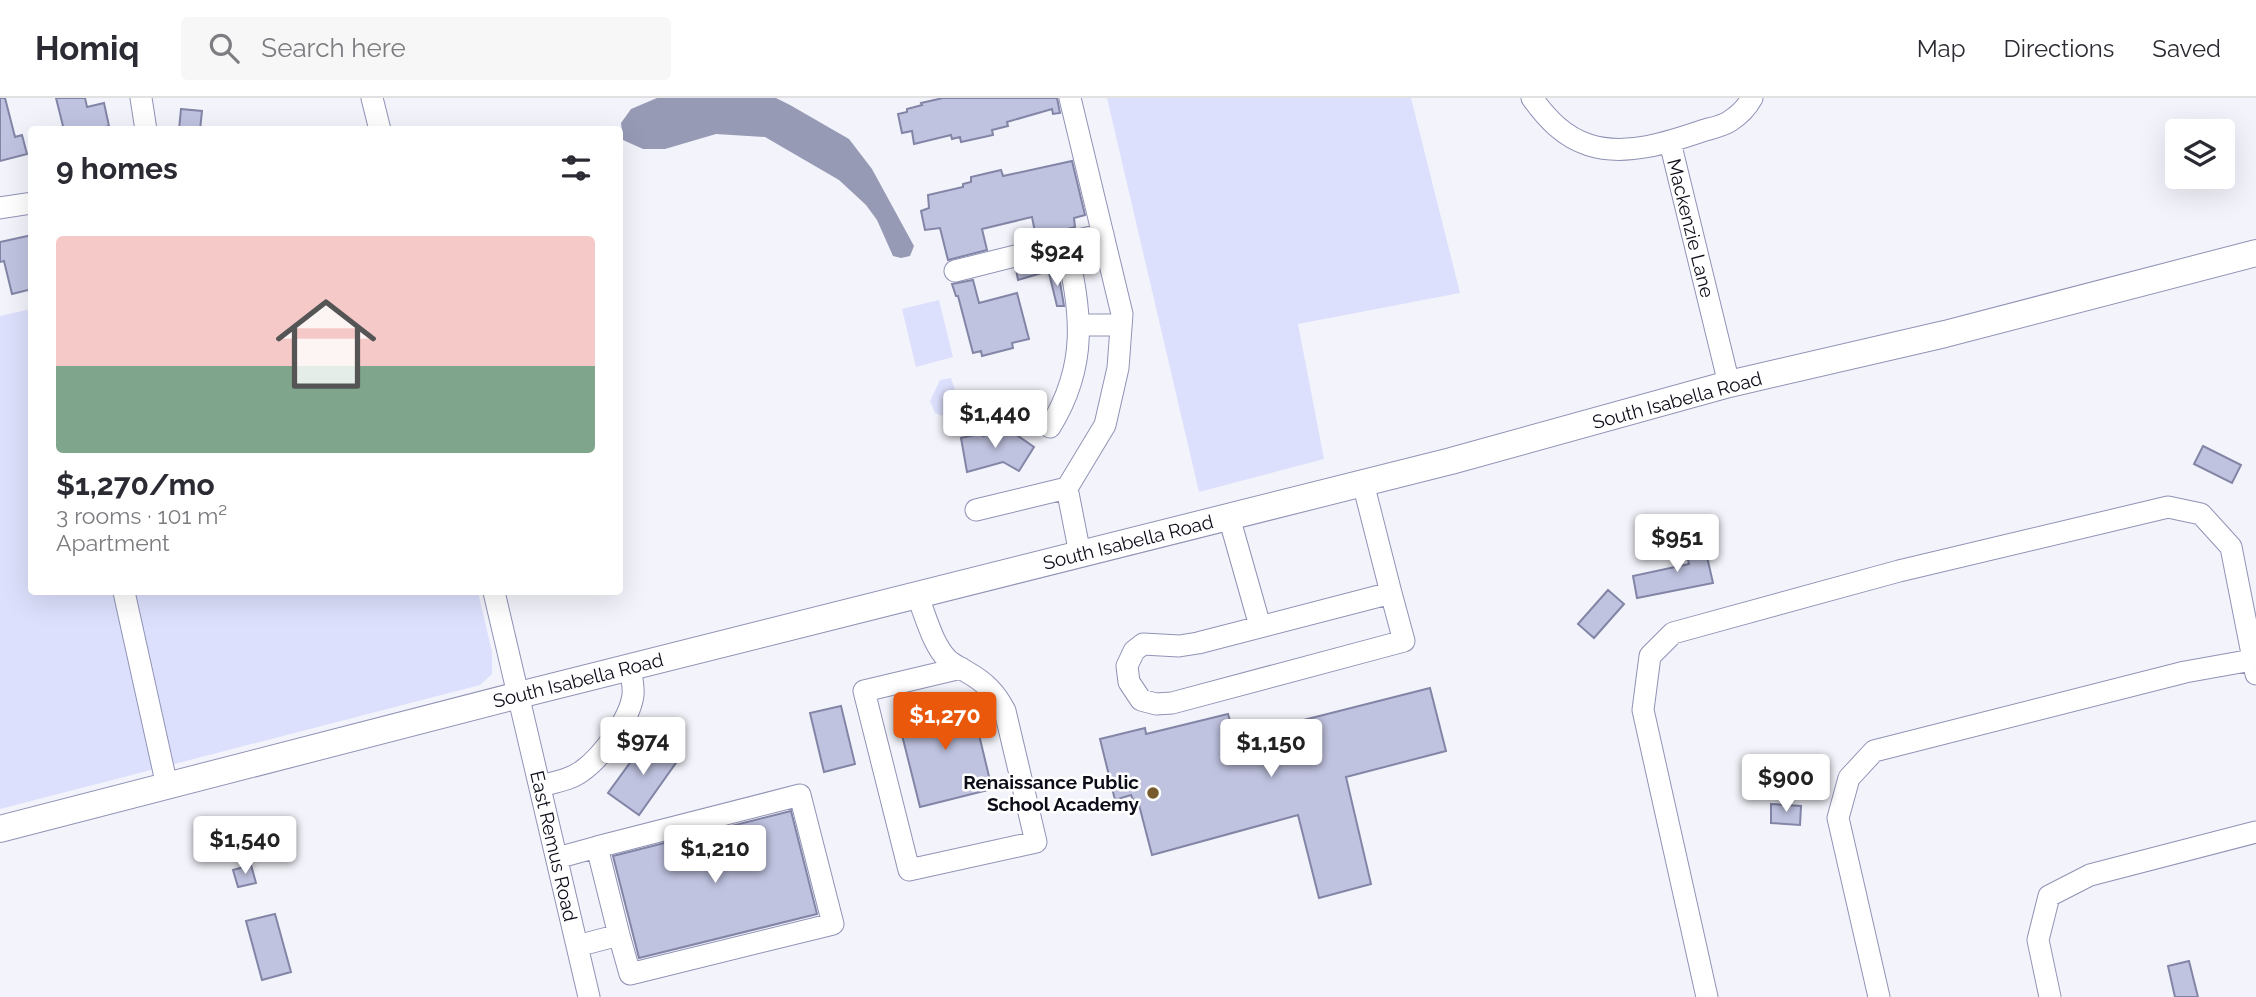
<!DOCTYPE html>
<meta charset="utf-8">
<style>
:root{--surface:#fff;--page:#f7f7f7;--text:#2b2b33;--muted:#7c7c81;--line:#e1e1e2;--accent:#ea580c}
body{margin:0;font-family:Raleway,sans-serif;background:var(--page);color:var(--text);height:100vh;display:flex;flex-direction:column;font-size:26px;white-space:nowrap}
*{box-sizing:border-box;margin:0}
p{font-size:23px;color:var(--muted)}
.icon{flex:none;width:38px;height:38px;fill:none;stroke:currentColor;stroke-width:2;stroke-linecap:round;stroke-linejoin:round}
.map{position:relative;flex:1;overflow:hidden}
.panel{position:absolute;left:28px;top:28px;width:595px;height:469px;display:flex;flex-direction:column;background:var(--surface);border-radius:7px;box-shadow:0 7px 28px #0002}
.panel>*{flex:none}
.fabs{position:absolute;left:2165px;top:21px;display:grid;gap:14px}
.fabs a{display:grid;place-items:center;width:70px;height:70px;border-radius:7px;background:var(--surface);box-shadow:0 7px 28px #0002;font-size:35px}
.price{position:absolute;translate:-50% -60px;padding:0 16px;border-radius:7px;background:#fff;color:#222;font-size:23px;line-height:46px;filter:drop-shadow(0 2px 4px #0008)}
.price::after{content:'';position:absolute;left:50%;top:42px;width:21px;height:16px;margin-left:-10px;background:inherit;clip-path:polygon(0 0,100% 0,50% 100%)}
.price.selected{background:var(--accent);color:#fff}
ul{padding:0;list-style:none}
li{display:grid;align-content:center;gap:14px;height:371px;padding:0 28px}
li span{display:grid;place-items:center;height:217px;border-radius:7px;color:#555}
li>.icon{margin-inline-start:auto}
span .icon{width:126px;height:126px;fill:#fffc;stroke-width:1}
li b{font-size:30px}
h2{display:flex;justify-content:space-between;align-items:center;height:84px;padding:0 28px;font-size:30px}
header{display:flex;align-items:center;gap:42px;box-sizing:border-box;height:98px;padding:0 35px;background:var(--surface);border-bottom:2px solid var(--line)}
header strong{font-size:33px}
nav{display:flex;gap:38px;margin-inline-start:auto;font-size:24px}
.search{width:490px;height:63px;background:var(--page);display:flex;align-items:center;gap:18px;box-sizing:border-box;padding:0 24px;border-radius:7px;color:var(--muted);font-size:26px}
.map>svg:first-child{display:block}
.green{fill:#dde0fc}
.water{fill:#979ab5}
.building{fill:#c0c3e0;stroke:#8285a6;stroke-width:2}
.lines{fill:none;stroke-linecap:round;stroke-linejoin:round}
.minor-casing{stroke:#9093b5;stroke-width:23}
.major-casing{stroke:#9093b5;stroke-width:28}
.minor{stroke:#fff;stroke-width:21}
.major{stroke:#fff;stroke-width:26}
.poi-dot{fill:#775b2e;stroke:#fff;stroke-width:2.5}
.labels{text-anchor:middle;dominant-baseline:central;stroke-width:5;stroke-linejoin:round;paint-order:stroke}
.street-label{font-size:19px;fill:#0c0d19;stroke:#fff}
.poi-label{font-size:19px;font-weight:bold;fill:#0c0d19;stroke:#fff;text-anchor:end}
</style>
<header>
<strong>Homiq</strong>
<div class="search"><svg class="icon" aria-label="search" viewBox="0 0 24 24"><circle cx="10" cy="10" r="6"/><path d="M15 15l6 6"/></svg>Search here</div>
<nav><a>Map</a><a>Directions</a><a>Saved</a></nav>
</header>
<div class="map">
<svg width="2256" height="899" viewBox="0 0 2256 899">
<rect width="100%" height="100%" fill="#f3f3fb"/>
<!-- green -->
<path class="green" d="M1107,0H1411L1460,195L1298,226L1324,361L1199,394Z
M939,202L953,259L916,269L902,211Z
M31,211L32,494H478L492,554V576L480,587L0,711V218Z
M951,280L956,295L942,318L935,315L930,303L940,282Z"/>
<!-- water -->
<path class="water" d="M657,0H776L790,7L849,41L872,71L914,148L910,158L901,160L893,158L877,122L866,107L839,82L765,39L716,36L665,51H643L623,42L621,25L631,11Z
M997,298L1000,312L972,320L968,305Z"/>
<!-- building -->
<path class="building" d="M0,0H5L15,39L22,37L27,56L0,63Z
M56,0H85L87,9L104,5L109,28L93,32H64Z
M943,0H1057L1060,15L1053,16L1052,11L1007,24L1008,28L992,32L993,37L961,44L960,39L952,41L951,37L914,46L912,33L902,35L898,16L907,14V11L922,7L921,5Z
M181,11L202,13L200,32H179Z
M1072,63L1085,117L1074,120L1075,129L1036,139L1032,119L982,131L987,152L948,162L940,130L925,132L921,113L929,110L928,97L963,89V86L971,84V79L1001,72L1003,78Z
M32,137V191L12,196L4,163L0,164V144Z
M1043,165L1045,174L1018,182L1016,171Z
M1058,173L1062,196L1064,208H1057L1049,175Z
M973,182L979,205L1017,195L1029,241L1012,245L1013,250L982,258L981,253L973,255L958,198H956L952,186Z
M1008,331L1034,349L1019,373L1003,364L967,374L961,340L983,335V338Z
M2203,348L2241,367L2232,385L2194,366Z
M1703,441L1713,485L1637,500L1633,478L1689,466L1684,446Z
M1608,492L1624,506L1594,540L1578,526Z
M1430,590L1446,653L1346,679L1371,786L1319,800L1298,717L1152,757L1138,703L1134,704L1131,697L1115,702L1100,641L1145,630L1146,636L1228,616L1236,642L1248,638L1254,663L1284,655L1276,629Z
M970,599L992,691L920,709L897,617Z
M841,608L855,666L824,674L810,615Z
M648,640L678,662L639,717L608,695Z
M1771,706L1801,708L1800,727L1771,725Z
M791,713L817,816L639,860L613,758Z
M251,767L256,785L238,789L233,772Z
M275,816L291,874L262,882L246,823Z
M2189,863L2198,899H2175L2168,868Z"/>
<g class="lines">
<defs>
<path id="minor" d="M141,0L146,32
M372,0L380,32
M1070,0L1122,216L1118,270L1105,327L1067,390L1080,456
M1532,0C1547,21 1564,39 1589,47C1626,59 1670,44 1705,32C1712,30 1723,28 1730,23C1738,18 1747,9 1752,0
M1670,44L1729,286
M0,110L32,105
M955,173L1103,136
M1079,227H1121
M1050,329C1089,266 1081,214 1066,146
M1363,385L1391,495L1198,545L1179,548L1143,546L1134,553L1127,568L1129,584L1141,602L1156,606L1172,605L1404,543L1391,495
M976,412L1067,390
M1229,419L1260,528
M124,494L167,688
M494,494L589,899
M917,497C926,518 932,546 948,562C954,567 961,570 967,574C985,584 996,595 1005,613L1036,744L909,772L864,593L961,570
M540,688C555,684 570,682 582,673C602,659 630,621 633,597C634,587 631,578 630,569
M597,749L800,697L833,826L630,876L619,837
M557,760L597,749L619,837L577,848
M1707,899L1643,612L1650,558L1673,535L1899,473L2168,409L2201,416L2231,449L2256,576
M1879,899L1838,720L1849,680L1874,653L2185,574L2252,562
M2050,899L2038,842L2049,798L2090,777L2256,734"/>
<path id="major" d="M0,731L519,597L1451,363L1729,286L1945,236L2256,155"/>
</defs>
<!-- minor casing -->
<use href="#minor" class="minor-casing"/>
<!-- major casing -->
<use href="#major" class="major-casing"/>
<!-- minor -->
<use href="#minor" class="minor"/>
<!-- major -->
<use href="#major" class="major"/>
</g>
<!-- markers -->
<circle class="poi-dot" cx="1153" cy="695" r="7"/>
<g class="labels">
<!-- street labels -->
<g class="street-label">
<text transform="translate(1691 130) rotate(76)">Mackenzie Lane</text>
<text transform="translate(1677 302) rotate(-15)">South Isabella Road</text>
<text transform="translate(1128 444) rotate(-14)">South Isabella Road</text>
<text transform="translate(578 582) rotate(-14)">South Isabella Road</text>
<text transform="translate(554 748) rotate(77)">East Remus Road</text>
</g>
<!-- poi labels -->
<g class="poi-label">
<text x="1139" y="684">Renaissance Public<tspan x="1139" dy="22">School Academy</tspan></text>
</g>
</g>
</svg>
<div class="fabs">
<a><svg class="icon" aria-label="layers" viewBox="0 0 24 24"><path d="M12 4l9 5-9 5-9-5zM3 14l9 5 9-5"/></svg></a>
</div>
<b class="price" style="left:1057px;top:190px">$924</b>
<b class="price" style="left:995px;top:352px">$1,440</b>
<b class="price" style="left:1677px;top:476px">$951</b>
<b class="price selected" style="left:945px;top:654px">$1,270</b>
<b class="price" style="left:643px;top:679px">$974</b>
<b class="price" style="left:1271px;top:681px">$1,150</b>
<b class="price" style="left:1786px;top:716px">$900</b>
<b class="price" style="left:245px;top:778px">$1,540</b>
<b class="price" style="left:715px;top:787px">$1,210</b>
<section class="panel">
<h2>9 homes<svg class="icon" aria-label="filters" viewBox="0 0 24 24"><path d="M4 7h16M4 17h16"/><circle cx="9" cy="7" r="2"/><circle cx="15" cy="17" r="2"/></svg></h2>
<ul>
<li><span style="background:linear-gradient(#f6c9c9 60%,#7fa58c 0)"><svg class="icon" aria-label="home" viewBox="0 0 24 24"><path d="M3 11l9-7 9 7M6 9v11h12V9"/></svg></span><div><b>$1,270/mo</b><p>3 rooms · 101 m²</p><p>Apartment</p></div></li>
</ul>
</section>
</div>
